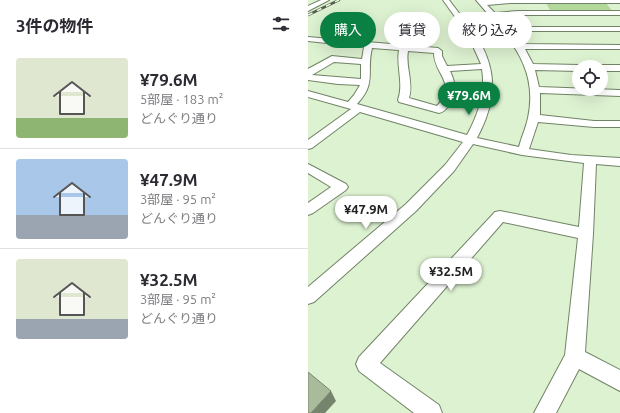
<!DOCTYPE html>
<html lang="ja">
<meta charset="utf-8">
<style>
:root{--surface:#fff;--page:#f7f7f7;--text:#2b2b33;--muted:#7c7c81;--line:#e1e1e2;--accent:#0b8043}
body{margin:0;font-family:Ubuntu,"Noto Sans JP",sans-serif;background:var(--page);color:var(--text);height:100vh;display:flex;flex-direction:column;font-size:15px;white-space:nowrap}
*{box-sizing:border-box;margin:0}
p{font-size:13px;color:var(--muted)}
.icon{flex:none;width:22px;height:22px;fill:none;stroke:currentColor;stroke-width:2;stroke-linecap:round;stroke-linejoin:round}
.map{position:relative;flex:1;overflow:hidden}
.panel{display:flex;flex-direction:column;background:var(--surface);width:308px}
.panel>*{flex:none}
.top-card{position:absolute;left:12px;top:12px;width:240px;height:36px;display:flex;gap:8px}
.controls{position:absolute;left:264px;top:60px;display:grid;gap:8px}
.controls a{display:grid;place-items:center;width:36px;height:36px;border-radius:50%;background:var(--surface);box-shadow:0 4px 16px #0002;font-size:20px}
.price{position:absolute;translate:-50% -34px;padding:0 9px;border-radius:14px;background:#fff;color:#222;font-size:13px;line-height:26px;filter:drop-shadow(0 1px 2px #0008)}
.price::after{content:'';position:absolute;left:50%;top:24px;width:12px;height:9px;margin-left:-6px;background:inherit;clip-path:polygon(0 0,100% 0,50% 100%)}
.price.active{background:var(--accent);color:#fff}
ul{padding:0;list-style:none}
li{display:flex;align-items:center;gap:12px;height:100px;padding:0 16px}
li+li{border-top:1px solid var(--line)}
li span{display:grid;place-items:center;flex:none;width:112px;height:80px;border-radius:4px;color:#555}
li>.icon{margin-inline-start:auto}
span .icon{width:48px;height:48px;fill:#fffc;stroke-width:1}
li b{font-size:17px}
h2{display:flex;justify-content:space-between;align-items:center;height:48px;padding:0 16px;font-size:17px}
.pill{padding:0 14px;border-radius:18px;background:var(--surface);box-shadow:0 4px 16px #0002;font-size:14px;line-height:36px}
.pill.active{background:var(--accent);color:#fff}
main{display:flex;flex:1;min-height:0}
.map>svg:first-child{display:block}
.green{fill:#b2d99a}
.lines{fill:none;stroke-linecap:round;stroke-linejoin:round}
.minor-casing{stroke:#718366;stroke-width:2}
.minor{fill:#fff;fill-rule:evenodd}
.rail-casing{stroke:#566150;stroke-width:2.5}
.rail{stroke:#edfee3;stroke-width:1.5;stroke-dasharray:5;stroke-linecap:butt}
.shaded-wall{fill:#76846d}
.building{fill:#a8bc9c;stroke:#76846d}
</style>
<main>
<section class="panel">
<h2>3件の物件<svg class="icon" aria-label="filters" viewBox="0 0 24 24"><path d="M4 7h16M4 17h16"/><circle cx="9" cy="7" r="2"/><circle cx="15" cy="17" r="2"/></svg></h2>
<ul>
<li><span style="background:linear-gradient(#dfe7d0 75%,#8fb573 0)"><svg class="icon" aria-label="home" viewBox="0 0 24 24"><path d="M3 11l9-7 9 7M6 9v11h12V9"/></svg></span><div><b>¥79.6M</b><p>5部屋 · 183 m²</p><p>どんぐり通り</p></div></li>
<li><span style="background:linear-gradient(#a9c7e8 70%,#9aa5b1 0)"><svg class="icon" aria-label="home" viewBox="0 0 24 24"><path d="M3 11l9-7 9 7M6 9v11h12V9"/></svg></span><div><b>¥47.9M</b><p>3部屋 · 95 m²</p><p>どんぐり通り</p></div></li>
<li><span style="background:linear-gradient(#dfe7d0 75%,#9aa5b1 0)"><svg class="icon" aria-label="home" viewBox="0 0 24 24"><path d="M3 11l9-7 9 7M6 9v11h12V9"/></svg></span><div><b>¥32.5M</b><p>3部屋 · 95 m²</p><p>どんぐり通り</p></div></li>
</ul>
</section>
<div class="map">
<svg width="312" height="413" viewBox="0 0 312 413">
<rect width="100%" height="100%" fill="#ddf2d1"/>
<!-- green -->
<path class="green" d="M238,3H298L305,12H243Z"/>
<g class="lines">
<defs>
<path id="minor" d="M13,0H21L0,11V6Z
M135,0H141L154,17L180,14L168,0H312V3H202L179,5L187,13L210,11H312V15H210L191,17L200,27H312V31H204L214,44L312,45V49H217L225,64L271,65L275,67H271V71L227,70L231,87L312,90V96L232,93V115L286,121H312V127H286L230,122L221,149L263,155L312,158V166L288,164L285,234L277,352L312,370V391L271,369L248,413H226L257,355L270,238L195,222L72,363L131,405L134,413H106L51,371L48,364L51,357L187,212L192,211L271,227L276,163L214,155L165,144L146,171L108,211L6,302L0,304V287L98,204L137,165L155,142L52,112L4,148L0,149V140L43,109L0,97V91L40,102L46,95L52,85L30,84L0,80V69L24,56L54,59L56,47L0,41V37L130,48L134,51V56L139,66L173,64L160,35ZM183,18C210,47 229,76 220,118C218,128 213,138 211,147L169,138C193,93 188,60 158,21ZM64,48L91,50C88,67 96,83 90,100L91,102L131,113C136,112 138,109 141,105C149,93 148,84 142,71L174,69C178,92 170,115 159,135L49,104C69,83 58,72 64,48ZM100,51L126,53C126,75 150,82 129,106L101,98C106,82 97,67 100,51ZM26,62L53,64V79L4,75Z
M293,65H312V71H293V67H289Z
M0,164L38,184L40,187L38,190L5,213L0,215V203L23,187L0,173Z"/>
</defs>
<!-- minor casing -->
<use href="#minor" class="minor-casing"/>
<!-- minor -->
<use href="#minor" class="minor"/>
<defs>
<path id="rail" d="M0,15L31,0"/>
</defs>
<!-- rail casing -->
<use href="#rail" class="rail-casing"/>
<!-- rail -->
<use href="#rail" class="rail"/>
</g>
<!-- shaded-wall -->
<path class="shaded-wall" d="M23,391L28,401L17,413H3Z"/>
<!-- building -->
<path class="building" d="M0,372L23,391L3,413H0Z"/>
</svg>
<div class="controls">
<a><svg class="icon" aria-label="locate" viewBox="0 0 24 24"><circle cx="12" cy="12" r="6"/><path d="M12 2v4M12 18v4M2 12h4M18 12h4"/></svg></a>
</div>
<b class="price active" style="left:161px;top:116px">¥79.6M</b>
<b class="price" style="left:58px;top:230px">¥47.9M</b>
<b class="price" style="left:143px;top:292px">¥32.5M</b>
<div class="top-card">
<a class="pill active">購入</a>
<a class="pill">賃貸</a>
<a class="pill">絞り込み</a>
</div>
</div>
</main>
